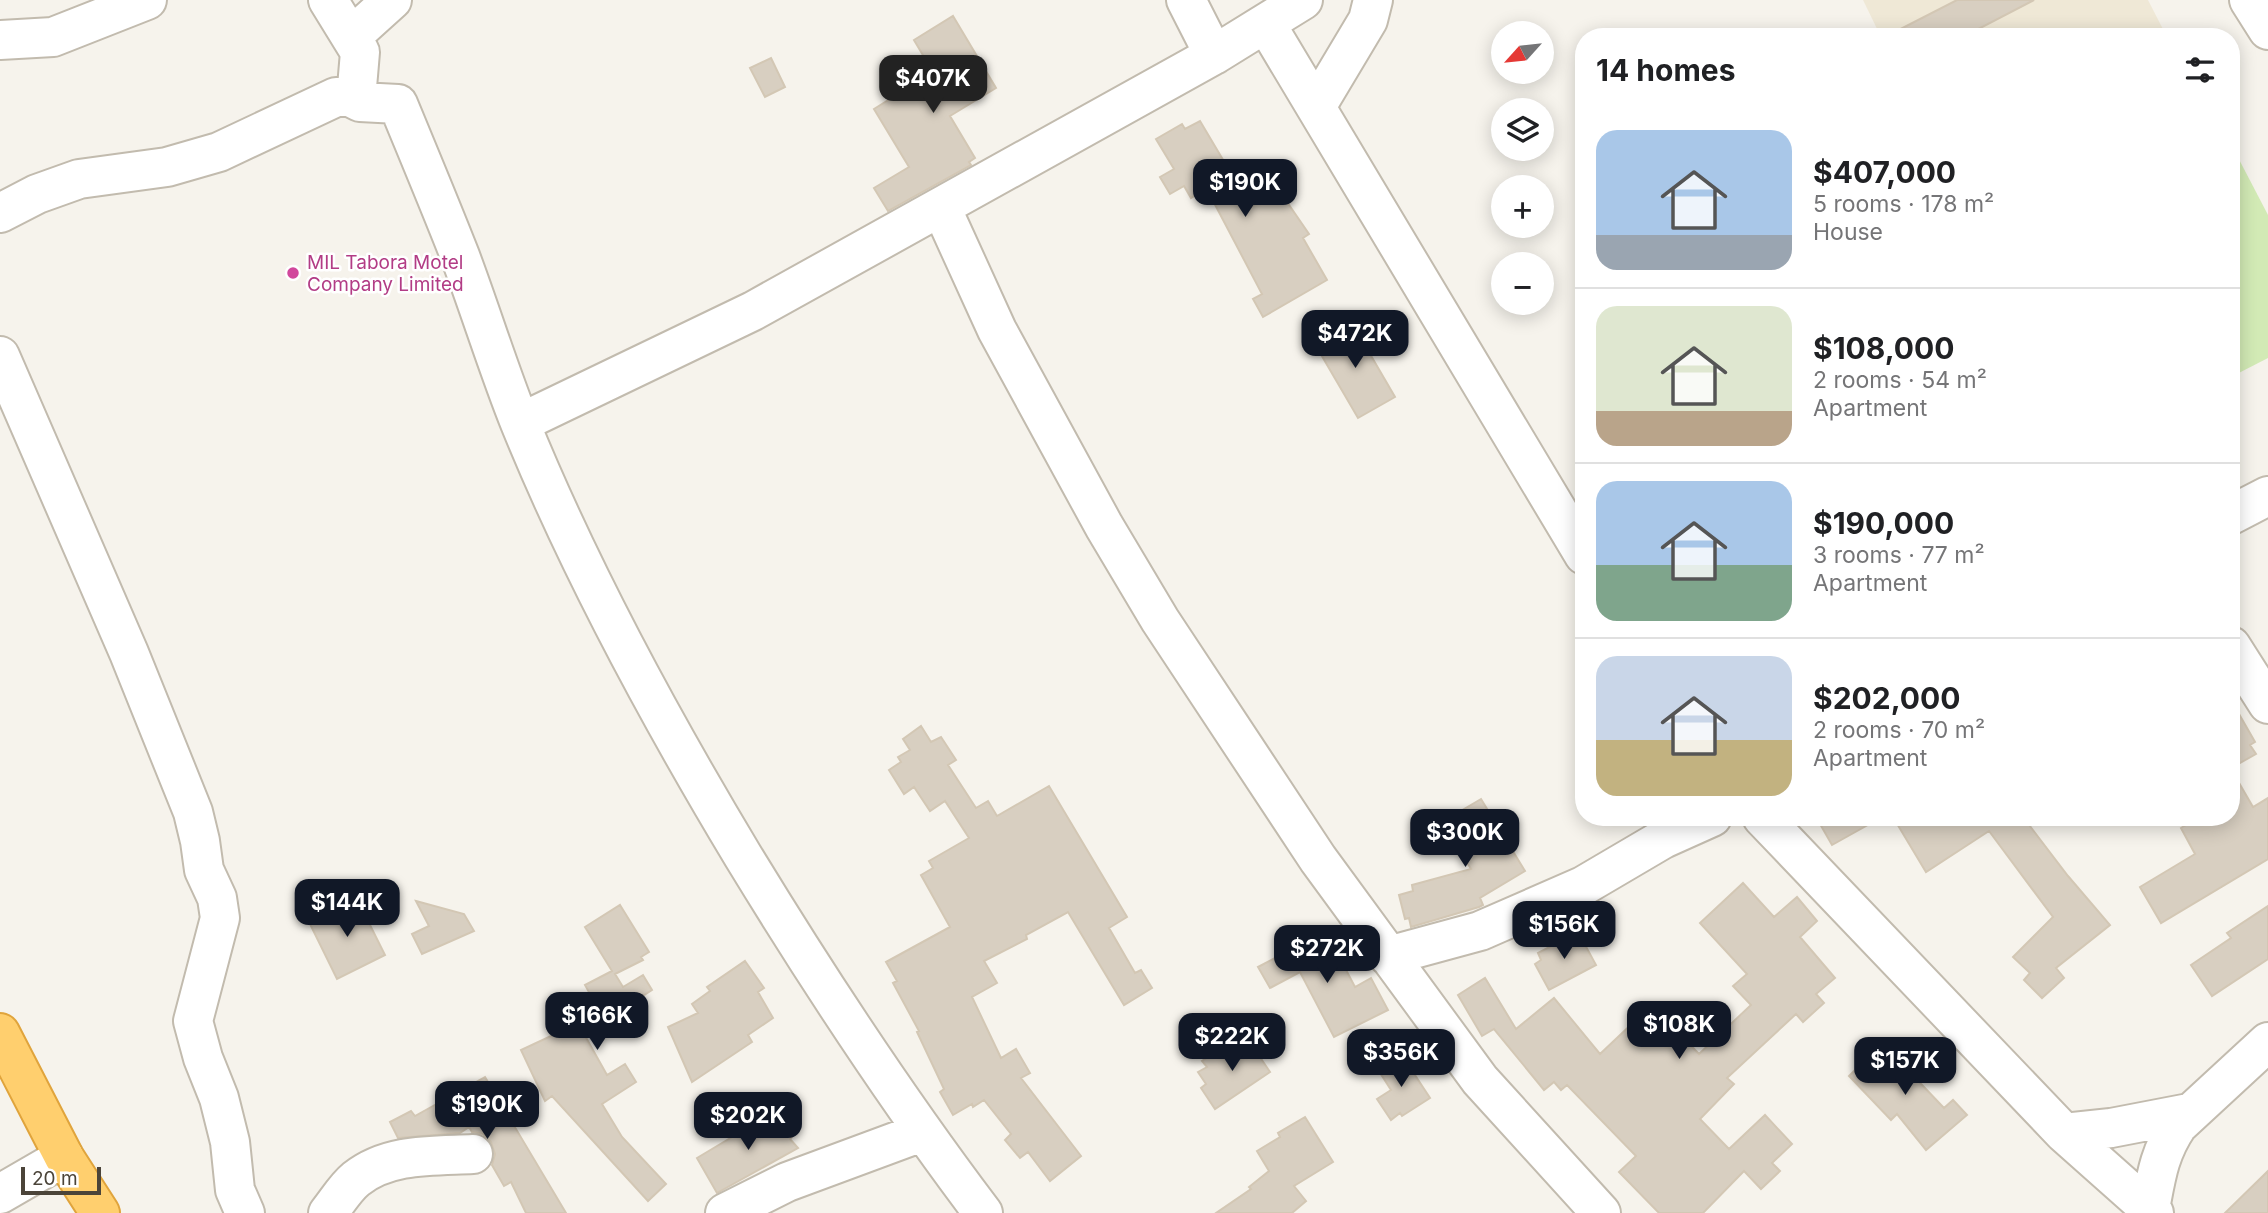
<!DOCTYPE html>
<meta charset="utf-8">
<style>
:root{--surface:#fff;--page:#f2f2f2;--text:#202124;--muted:#757577;--line:#e0e0e0;--accent:#111827}
body{margin:0;font-family:Inter,sans-serif;background:var(--page);color:var(--text);height:100vh;display:flex;flex-direction:column;font-size:26px;white-space:nowrap}
*{box-sizing:border-box;margin:0}
p{font-size:23px;color:var(--muted)}
.icon{flex:none;width:38px;height:38px;fill:none;stroke:currentColor;stroke-width:2;stroke-linecap:round;stroke-linejoin:round}
.map{position:relative;flex:1;overflow:hidden}
.sheet{position:absolute;left:1575px;top:28px;width:665px;height:798px;display:flex;flex-direction:column;background:var(--surface);border-radius:28px;box-shadow:0 4px 18px #0003}
.sheet>*{flex:none}
.needle{width:46px;rotate:243deg}
.buttons{position:absolute;left:1491px;top:21px;display:grid;gap:14px}
.buttons a{display:grid;place-items:center;width:63px;height:63px;border-radius:50%;background:var(--surface);box-shadow:0 4px 18px #0003;font-size:35px}
.scale{position:absolute;left:21px;bottom:18px;width:80px;box-sizing:border-box;padding-left:7px;border:4px solid #4b4439;border-top:0;font-size:19px;line-height:24px;white-space:nowrap;color:#4b4439;-webkit-text-stroke:5px #fff;paint-order:stroke}
.price{position:absolute;translate:-50% -60px;padding:0 16px;border-radius:14px;background:var(--accent);color:#fff;font-size:23px;line-height:46px;filter:drop-shadow(0 2px 4px #0008)}
.price::after{content:'';position:absolute;left:50%;top:42px;width:21px;height:16px;margin-left:-10px;background:inherit;clip-path:polygon(0 0,100% 0,50% 100%)}
.price.on{background:#222;color:#fff}
ul{padding:0;list-style:none}
li{display:flex;align-items:center;gap:21px;height:175px;padding:0 21px}
li+li{border-top:2px solid var(--line)}
li span{display:grid;place-items:center;flex:none;width:196px;height:140px;border-radius:21px;color:#555}
li>.icon{margin-inline-start:auto}
span .icon{width:84px;height:84px;fill:#fffc;stroke-width:1}
li b{font-size:30px}
h2{display:flex;justify-content:space-between;align-items:center;height:84px;padding:0 21px;font-size:30px}
.map>svg:first-child{display:block}
.education{fill:#efe8d6}
.grass{fill:#d2eab5}
.building{fill:#d8cfc1;stroke:#d3c7b4;stroke-width:2}
.lines{fill:none;stroke-linecap:round;stroke-linejoin:round}
.minor-casing{stroke:#c2bbae;stroke-width:42}
.highway-casing{stroke:#e0a43c;stroke-width:42}
.minor{stroke:#fff;stroke-width:38}
.highway{stroke:#ffcf6e;stroke-width:38}
.hotel-dot{fill:#d1479c;stroke:#fff;stroke-width:2.5}
.labels{text-anchor:middle;dominant-baseline:central;stroke-width:5;stroke-linejoin:round;paint-order:stroke}
.hotel-label{font-size:19px;fill:#b23c85;stroke:#fff;text-anchor:start}
</style>
<div class="map">
<svg width="2268" height="1213" viewBox="0 0 2268 1213">
<rect width="100%" height="100%" fill="#f6f3ec"/>
<!-- education -->
<path class="education" d="M1863,0H2148L2167,37H1881Z"/>
<!-- grass -->
<path class="grass" d="M2231,144L2268,215V358L2231,377Z"/>
<!-- building -->
<path class="building" d="M1957,0H2034L1963,37H1885Z
M953,16L996,88L950,116L975,158L969,162L971,165L888,211L874,188L909,167L874,109L933,72L914,40Z
M771,58L785,87L765,97L750,68Z
M1200,121L1251,207L1278,189L1309,234L1303,238L1327,280L1263,317L1253,299L1262,294L1211,197L1202,203L1196,195L1191,198L1184,186L1170,194L1160,177L1174,169L1156,139L1182,124L1185,129Z
M1349,318L1395,397L1358,418L1319,351L1333,342L1327,331Z
M2231,700L2255,742L2250,745L2256,754L2231,768Z
M921,726L931,742L941,737L956,760L948,765L976,808L988,801L997,816L1049,786L1127,917L1109,928L1135,973L1141,970L1152,988L1124,1005L1068,912L1026,935L1027,939L984,961L997,983L972,997L1001,1058L1016,1049L1030,1073L1021,1078L1081,1156L1050,1181L1028,1152L1020,1158L1005,1140L1011,1134L984,1100L973,1107L972,1104L953,1115L940,1092L944,1089L917,1032L919,1031L893,983L897,981L886,962L950,927L921,875L933,868L929,861L969,838L945,801L930,811L914,787L904,794L889,770L901,762L898,757L910,750L903,739Z
M2231,769L2253,807L2268,798V859L2161,923L2140,887L2195,854L2181,828L2199,817H2231Z
M1481,799L1525,871L1480,898L1483,905L1479,907L1411,927L1409,918L1405,919L1399,895L1413,891L1412,885L1471,869L1442,822Z
M1816,817H1882L1832,845Z
M1893,817H2023L2068,876L2110,925L2056,968L2064,978L2042,998L2024,980L2030,973L2013,957L2053,917L1989,831L1926,872Z
M1743,883L1774,917L1797,897L1817,921L1800,937L1835,978L1816,994L1824,1003L1803,1022L1796,1014L1727,1078L1734,1084L1700,1119L1729,1149L1765,1115L1792,1144L1772,1163L1780,1171L1761,1189L1744,1171L1703,1213H1659L1619,1172L1636,1156L1567,1085L1561,1090L1554,1082L1544,1090L1494,1029L1482,1036L1458,995L1485,978L1516,1029L1554,998L1600,1054L1636,1020L1658,1042L1673,1027L1699,1054L1751,1005L1733,986L1747,974L1700,923Z
M357,899L385,955L337,979L309,922Z
M416,901L464,914L474,931L422,954L412,934L429,926Z
M620,905L649,952L641,957L643,960L615,974L623,987L643,975L652,990L584,1034L607,1075L625,1064L636,1082L602,1104L622,1137L666,1184L648,1201L552,1096L545,1101L521,1050L564,1030L560,1023L595,1003L585,985L612,971L585,927Z
M2268,906V959L2212,996L2191,965L2231,938L2227,933Z
M1318,931L1339,968L1344,966L1355,987L1371,978L1388,1010L1334,1037L1300,972L1270,988L1258,967L1300,945L1299,942Z
M1578,932L1596,965L1549,990L1535,964L1541,960L1538,953Z
M745,961L764,988L758,992L773,1018L748,1035L752,1042L692,1082L668,1027L698,1013L692,1004L710,991L707,987Z
M1247,1038L1270,1072L1215,1109L1201,1088L1206,1084L1198,1072L1207,1067L1202,1061L1219,1050L1223,1055Z
M1882,1043L1944,1108L1953,1100L1967,1115L1926,1150L1897,1114L1891,1120L1849,1076Z
M1394,1057L1397,1061L1403,1057L1430,1098L1402,1116L1400,1113L1391,1120L1377,1099L1391,1090L1377,1068Z
M485,1077L566,1213H526L511,1182L504,1186L492,1165L495,1154L491,1142L483,1134L472,1132L469,1127L460,1133L398,1138L390,1122L411,1111L415,1116Z
M774,1112L794,1135L790,1139L798,1148L717,1193L697,1158Z
M1305,1117L1333,1162L1294,1186L1306,1201L1292,1213H1216L1251,1189L1249,1187L1269,1171L1257,1151L1280,1137L1278,1133Z
M2268,1171V1213H2225Z"/>
<g class="lines">
<defs>
<path id="minor" d="M328,0L360,52L356,99
M1186,0L1214,55
M2249,0L2268,30
M1266,24L1584,555
M351,37L392,0
M0,40L53,37L147,0
M1316,107L1368,20L1373,0
M941,207L997,330L1104,526L1160,620L1318,859L1480,1080L1601,1213
M0,213L37,194L79,179L167,167L219,152L336,97H350L360,102L398,104C419,155 440,205 460,256C481,312 498,368 520,423C581,573 660,718 743,856C818,979 896,1098 983,1213
M0,356L129,653L193,812L200,841L204,870L217,898L220,918L193,1021L203,1058L219,1098L230,1142L235,1190L245,1213
M520,423L753,311L1214,55L1303,0
M2231,515L2268,496
M2231,646L2268,704
M1762,817L2064,1133L2154,1213
M1388,956L1480,931L1583,886L1663,839L1712,817
M2064,1133L2111,1128L2189,1113
M0,1194L64,1157
M2150,1209C2156,1177 2159,1153 2178,1125L2268,1042
M328,1213C337,1202 345,1188 356,1179C389,1153 433,1156 473,1154
M725,1213L787,1182L922,1132"/>
<path id="highway" d="M0,1033L64,1157L100,1213"/>
</defs>
<!-- minor casing -->
<use href="#minor" class="minor-casing"/>
<!-- highway casing -->
<use href="#highway" class="highway-casing"/>
<!-- minor -->
<use href="#minor" class="minor"/>
<!-- highway -->
<use href="#highway" class="highway"/>
</g>
<!-- markers -->
<circle class="hotel-dot" cx="293" cy="273" r="7"/>
<g class="labels">
<!-- hotel labels -->
<g class="hotel-label">
<text x="307" y="262">MIL Tabora Motel<tspan x="307" dy="22">Company Limited</tspan></text>
</g>
</g>
</svg>
<div class="buttons">
<a><svg class="needle" viewBox="-14 -14 28 28"><path d="M0-13l5 13h-10z" fill="#e53935"/><path d="M0 13l5-13h-10z" fill="#757577"/></svg></a>
<a><svg class="icon" aria-label="layers" viewBox="0 0 24 24"><path d="M12 4l9 5-9 5-9-5zM3 14l9 5 9-5"/></svg></a>
<a>+</a>
<a>−</a>
</div>
<div class="scale">20 m</div>
<b class="price on" style="left:933px;top:115px">$407K</b>
<b class="price" style="left:1245px;top:219px">$190K</b>
<b class="price" style="left:1355px;top:370px">$472K</b>
<b class="price" style="left:1465px;top:869px">$300K</b>
<b class="price" style="left:347px;top:939px">$144K</b>
<b class="price" style="left:1564px;top:961px">$156K</b>
<b class="price" style="left:1327px;top:985px">$272K</b>
<b class="price" style="left:597px;top:1052px">$166K</b>
<b class="price" style="left:1679px;top:1061px">$108K</b>
<b class="price" style="left:1232px;top:1073px">$222K</b>
<b class="price" style="left:1401px;top:1089px">$356K</b>
<b class="price" style="left:1905px;top:1097px">$157K</b>
<b class="price" style="left:487px;top:1141px">$190K</b>
<b class="price" style="left:748px;top:1152px">$202K</b>
<section class="sheet">
<h2>14 homes<svg class="icon" aria-label="filters" viewBox="0 0 24 24"><path d="M4 7h16M4 17h16"/><circle cx="9" cy="7" r="2"/><circle cx="15" cy="17" r="2"/></svg></h2>
<ul>
<li><span style="background:linear-gradient(#a9c7e8 75%,#9aa5b1 0)"><svg class="icon" aria-label="home" viewBox="0 0 24 24"><path d="M3 11l9-7 9 7M6 9v11h12V9"/></svg></span><div><b>$407,000</b><p>5 rooms · 178 m²</p><p>House</p></div></li>
<li><span style="background:linear-gradient(#dfe7d0 75%,#b9a48a 0)"><svg class="icon" aria-label="home" viewBox="0 0 24 24"><path d="M3 11l9-7 9 7M6 9v11h12V9"/></svg></span><div><b>$108,000</b><p>2 rooms · 54 m²</p><p>Apartment</p></div></li>
<li><span style="background:linear-gradient(#a9c7e8 60%,#7fa58c 0)"><svg class="icon" aria-label="home" viewBox="0 0 24 24"><path d="M3 11l9-7 9 7M6 9v11h12V9"/></svg></span><div><b>$190,000</b><p>3 rooms · 77 m²</p><p>Apartment</p></div></li>
<li><span style="background:linear-gradient(#c9d6e8 60%,#c2b280 0)"><svg class="icon" aria-label="home" viewBox="0 0 24 24"><path d="M3 11l9-7 9 7M6 9v11h12V9"/></svg></span><div><b>$202,000</b><p>2 rooms · 70 m²</p><p>Apartment</p></div></li>
</ul>
</section>
</div>
